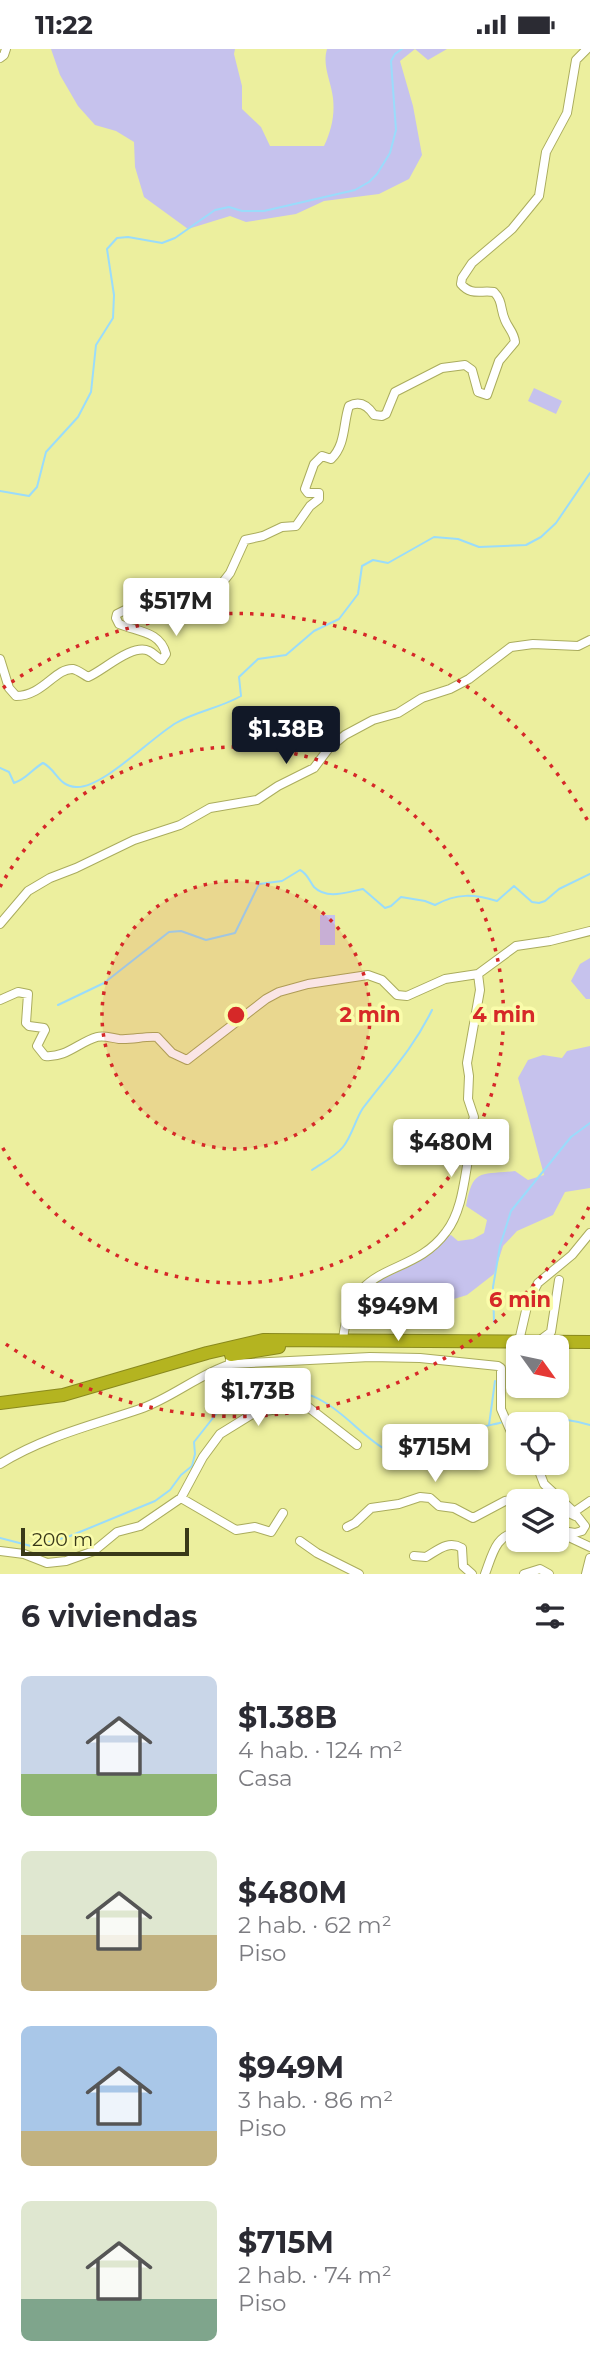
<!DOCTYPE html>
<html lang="es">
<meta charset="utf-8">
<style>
:root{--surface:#fff;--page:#f2f2f3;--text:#2b2b33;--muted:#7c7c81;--accent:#111827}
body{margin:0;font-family:Montserrat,sans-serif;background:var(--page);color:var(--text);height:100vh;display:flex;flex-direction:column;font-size:26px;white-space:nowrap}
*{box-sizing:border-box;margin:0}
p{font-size:23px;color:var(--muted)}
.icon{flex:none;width:38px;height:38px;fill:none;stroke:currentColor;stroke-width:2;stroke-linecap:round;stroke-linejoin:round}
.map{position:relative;height:1525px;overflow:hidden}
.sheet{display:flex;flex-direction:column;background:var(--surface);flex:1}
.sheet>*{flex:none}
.needle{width:46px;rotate:123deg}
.tools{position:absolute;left:506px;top:1286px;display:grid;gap:14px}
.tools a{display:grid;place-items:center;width:63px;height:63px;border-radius:10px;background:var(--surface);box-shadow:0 2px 5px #0004;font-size:35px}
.scale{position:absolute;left:21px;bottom:18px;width:168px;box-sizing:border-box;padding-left:7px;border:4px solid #393918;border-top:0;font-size:19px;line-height:24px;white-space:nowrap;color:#393918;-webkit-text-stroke:5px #fafcab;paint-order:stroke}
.price{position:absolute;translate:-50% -60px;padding:0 16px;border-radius:7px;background:#fff;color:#222;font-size:23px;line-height:46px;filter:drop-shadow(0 2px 4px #0008)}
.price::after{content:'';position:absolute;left:50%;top:42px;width:21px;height:16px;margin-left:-10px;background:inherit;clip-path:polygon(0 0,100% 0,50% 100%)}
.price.current{background:var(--accent);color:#fff}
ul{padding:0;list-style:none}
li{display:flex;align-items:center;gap:21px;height:175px;padding:0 21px}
li span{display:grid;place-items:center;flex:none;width:196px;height:140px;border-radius:10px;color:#555}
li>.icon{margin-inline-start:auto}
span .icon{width:84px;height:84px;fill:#fffc;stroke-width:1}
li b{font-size:30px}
h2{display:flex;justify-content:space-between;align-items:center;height:84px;padding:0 21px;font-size:30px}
.status{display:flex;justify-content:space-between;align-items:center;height:49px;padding:0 35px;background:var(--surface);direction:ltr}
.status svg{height:19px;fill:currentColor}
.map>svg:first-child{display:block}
.green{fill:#c6c2ed}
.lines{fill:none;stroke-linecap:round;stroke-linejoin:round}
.stream{stroke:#9adcfb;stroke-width:2}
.minor-casing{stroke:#aaac5d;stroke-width:10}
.highway-casing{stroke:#89891d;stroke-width:14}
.minor{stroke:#fff;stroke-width:8}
.highway{stroke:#b4b420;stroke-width:12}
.ring{fill:none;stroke:#d62828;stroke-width:3.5;stroke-dasharray:3.5 7}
.centre{fill:#d62828;stroke:#fafcab;stroke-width:3.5}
.ring-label{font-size:21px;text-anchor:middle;font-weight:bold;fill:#d62828;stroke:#fafcab;stroke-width:7;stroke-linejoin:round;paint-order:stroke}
</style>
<div class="status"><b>11:22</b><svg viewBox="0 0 49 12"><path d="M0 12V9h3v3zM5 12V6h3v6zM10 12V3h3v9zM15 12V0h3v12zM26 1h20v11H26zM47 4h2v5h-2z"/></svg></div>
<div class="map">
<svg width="590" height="1525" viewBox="0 0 590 1525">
<rect width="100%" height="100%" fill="#ecef9e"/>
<!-- green -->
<path class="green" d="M51,0H235L234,5L242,37V60L261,78L270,97H324C331,82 335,67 333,49C331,32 322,17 327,0H447L428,11L415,0L400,12L413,57L422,106L409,130L379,145L324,152L296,165L246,173L230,167L188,180L144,148L135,118L134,93L116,82L95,76L78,57L60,26Z
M534,339L562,352L556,365L528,352Z
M320,866H335V896H320Z
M590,909V950H586L571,932L580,915Z
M590,997V1139L565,1143L553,1166L517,1182L503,1197L494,1225L467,1246L454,1250L440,1247H428L403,1238C389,1244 379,1258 367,1239L370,1236L408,1218L446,1189L451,1186L458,1192L473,1190L484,1184L487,1171L466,1157C473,1119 480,1126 515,1122L528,1131L544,1126L518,1029L528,1011L543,1006L562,1009L567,1002Z"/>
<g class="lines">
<!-- stream -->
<path class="stream" d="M0,442L29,447L37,438L46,403L78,368L91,343L96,296L113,269L114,246L107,200L117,189L128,188L162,194L175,189L215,161L229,158L242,162H264L355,141L369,133L377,125L390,104L396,81L391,12L395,5L402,0
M0,719L9,723L14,734C27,730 32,720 43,714C57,721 58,737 76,738C102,740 152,688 176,674C197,662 220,659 241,647L239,628L258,610L286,606L314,582L339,570L358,545L362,517L373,511L388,514L434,488L458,490L479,498L526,496L541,488L556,474L590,424
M58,956L104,934L169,883L181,882L206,891L235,884L259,835L282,832L300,821C308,825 309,832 314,838C327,851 347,843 363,840L385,859L391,857L401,848L425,852L435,856C457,844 474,845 497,852L514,837L532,853L539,854L545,852L559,840L590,825
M312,1121C322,1114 335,1108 343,1098C352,1087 355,1071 363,1059C388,1026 413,1000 432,961
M494,1273L493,1238L500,1197L511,1162L571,1088L590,1074
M508,1372C534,1365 565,1369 590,1376
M489,1376L495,1332
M0,1489L31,1497L46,1494L70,1487L155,1452L170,1441L181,1426L192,1417L195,1405L194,1393L220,1360L245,1340C258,1339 270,1343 283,1343C301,1344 307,1343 324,1353C356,1371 379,1411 420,1410C439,1410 455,1391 472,1382C481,1377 493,1376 503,1373"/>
<defs>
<path id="minor" d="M0,9L4,6L6,0
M0,610L9,639L16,647C43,647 55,619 73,620C78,621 84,626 88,628C103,622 132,594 149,602C154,604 157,609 162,611L166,605C160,582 138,583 119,575L116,569L117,565L125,561L183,570L216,542L230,524L245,491L263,487L282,478L296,477L310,457L319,450V444H308L305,440L314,415L322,407L331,410C346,396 343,374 349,357C360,351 368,357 374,366L382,367L386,365L395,343L442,319L465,316L472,321L478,343L487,346L499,312L515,293C514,283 508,279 505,271C500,260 503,252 494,243C481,241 471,247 461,235L462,229L472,214L512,180L539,147L546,103L567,64L576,11L587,0
M0,875L28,842L50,829L76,819L134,791L180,776L210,759L257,751L278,737L314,719L329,699L345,686L373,671L398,664L422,649L450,640L469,630L511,598L533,595L578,597L590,591
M0,951L18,943L28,945L26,974L29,977L44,979L45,981L37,997L45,1007C66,1009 79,993 97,988C104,986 111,989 119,990C132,991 144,987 157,988L172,1004L187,1011L266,950L279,943L308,935L368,926L382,931L397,946L407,947L445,930L478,925L516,897L550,892L590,882
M343,1291C351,1208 410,1232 446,1183C461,1164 464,1134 468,1111C469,1104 473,1097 474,1090L463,1079L472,1074L474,1068L468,1050L469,1027L467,1014L480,941L478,925
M519,1292L528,1253L538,1234L572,1206L590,1184
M539,1292L551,1283L559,1231
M231,1315L370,1308L420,1309L498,1317L501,1319V1360L518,1399
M556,1393L557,1381
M536,1414L544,1435L574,1463L585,1477L582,1482L575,1484L556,1481
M0,1415C43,1388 93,1376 140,1360C172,1349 199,1325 231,1315L230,1312
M181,1449L203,1408L220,1385L254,1364L301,1356L308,1358L357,1396
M556,1458L575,1467
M574,1463L590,1452
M347,1478L355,1474L371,1459L399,1455L420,1448L430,1449L439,1457L454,1459L473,1469L505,1452L511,1451L518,1455
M558,1483L590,1498
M300,1492L317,1504L359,1525
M0,1502L24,1505L47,1514L66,1512L94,1502L117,1483L140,1477L181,1449L236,1481L255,1478L271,1483L283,1464
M414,1507L426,1508C438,1501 448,1491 462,1499L463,1517L472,1525
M485,1525C492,1507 496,1484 518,1484
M524,1525L540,1520L549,1525
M586,1525L590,1509"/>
<path id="highway" d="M231,1306L279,1298
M0,1354L63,1346L207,1304L263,1291L590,1293"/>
</defs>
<!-- minor casing -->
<use href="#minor" class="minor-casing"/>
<!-- highway casing -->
<use href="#highway" class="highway-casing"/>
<!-- minor -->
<use href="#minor" class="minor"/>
<!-- highway -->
<use href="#highway" class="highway"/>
</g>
<!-- distance rings -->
<circle cx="236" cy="966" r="134" fill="#d62828" fill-opacity=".12"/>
<g class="ring">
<circle cx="236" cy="966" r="134"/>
<path d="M0 838A268 268 0 1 1 0 1094"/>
<path d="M589 1158A402 402 0 0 1 3 1293M3 639A402 402 0 0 1 589 774"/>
</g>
<circle cx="236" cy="966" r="10" class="centre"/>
<g class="ring-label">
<text x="370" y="973">2 min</text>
<text x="504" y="973">4 min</text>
<text x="520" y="1258">6 min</text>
</g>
</svg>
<div class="tools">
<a><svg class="needle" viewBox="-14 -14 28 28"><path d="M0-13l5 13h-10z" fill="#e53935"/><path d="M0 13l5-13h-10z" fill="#7c7c81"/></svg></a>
<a><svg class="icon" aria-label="locate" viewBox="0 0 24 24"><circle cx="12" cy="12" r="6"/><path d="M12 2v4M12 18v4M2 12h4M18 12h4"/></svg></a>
<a><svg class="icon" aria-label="layers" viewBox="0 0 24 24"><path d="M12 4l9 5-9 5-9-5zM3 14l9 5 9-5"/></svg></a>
</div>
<div class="scale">200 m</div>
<b class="price" style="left:176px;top:589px">$517M</b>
<b class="price current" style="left:286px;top:717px">$1.38B</b>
<b class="price" style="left:451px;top:1130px">$480M</b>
<b class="price" style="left:398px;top:1294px">$949M</b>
<b class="price" style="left:258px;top:1379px">$1.73B</b>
<b class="price" style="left:435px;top:1435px">$715M</b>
</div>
<section class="sheet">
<h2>6 viviendas<svg class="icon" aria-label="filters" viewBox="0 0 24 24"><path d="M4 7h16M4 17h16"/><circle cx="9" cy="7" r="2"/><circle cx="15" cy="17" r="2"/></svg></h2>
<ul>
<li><span style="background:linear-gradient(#c9d6e8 70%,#8fb573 0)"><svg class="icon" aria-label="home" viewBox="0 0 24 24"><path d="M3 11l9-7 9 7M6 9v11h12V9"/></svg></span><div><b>$1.38B</b><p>4 hab. · 124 m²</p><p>Casa</p></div></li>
<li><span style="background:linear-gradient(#dfe7d0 60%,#c2b280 0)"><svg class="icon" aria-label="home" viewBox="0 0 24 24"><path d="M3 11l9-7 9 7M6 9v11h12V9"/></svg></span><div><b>$480M</b><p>2 hab. · 62 m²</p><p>Piso</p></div></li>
<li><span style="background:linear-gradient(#a9c7e8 75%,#c2b280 0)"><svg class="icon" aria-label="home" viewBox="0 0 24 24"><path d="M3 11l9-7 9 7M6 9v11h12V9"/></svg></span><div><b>$949M</b><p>3 hab. · 86 m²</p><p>Piso</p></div></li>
<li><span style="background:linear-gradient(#dfe7d0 70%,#7fa58c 0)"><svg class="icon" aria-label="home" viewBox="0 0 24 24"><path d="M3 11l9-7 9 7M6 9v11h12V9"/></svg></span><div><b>$715M</b><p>2 hab. · 74 m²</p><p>Piso</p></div></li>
</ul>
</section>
